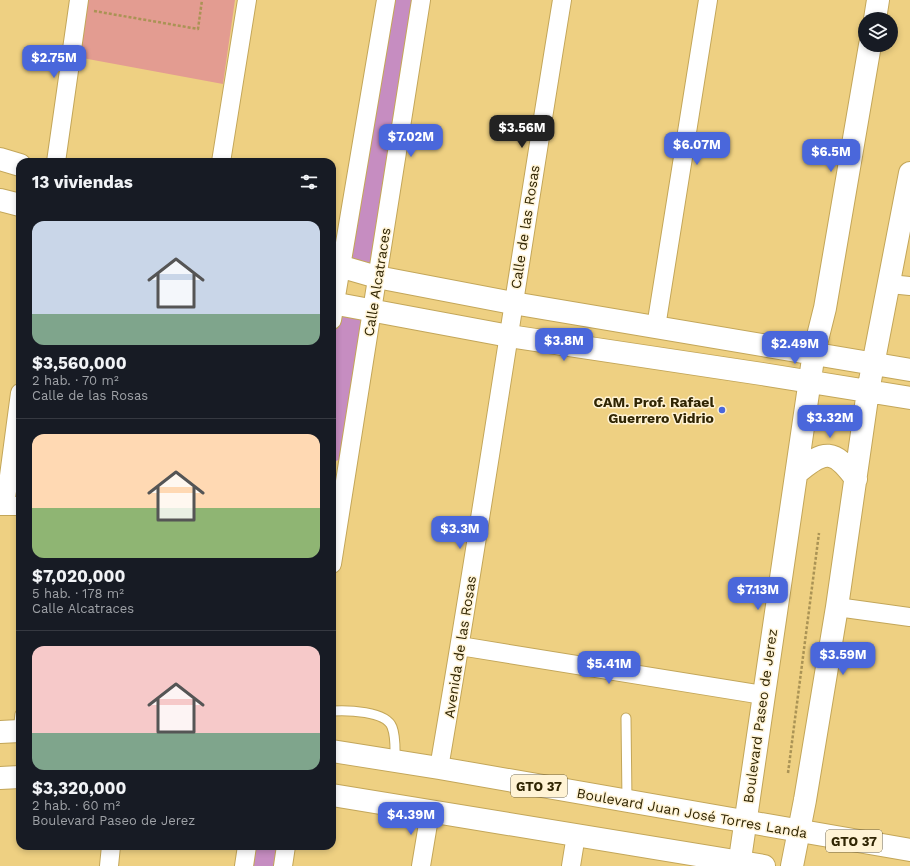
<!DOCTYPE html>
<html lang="es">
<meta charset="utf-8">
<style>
:root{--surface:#171b24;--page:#242831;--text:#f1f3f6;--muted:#9ea1a6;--line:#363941;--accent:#4a67db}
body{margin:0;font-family:"Work Sans",sans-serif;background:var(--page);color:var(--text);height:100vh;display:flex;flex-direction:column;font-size:15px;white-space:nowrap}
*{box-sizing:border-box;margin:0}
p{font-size:13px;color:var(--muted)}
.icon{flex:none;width:22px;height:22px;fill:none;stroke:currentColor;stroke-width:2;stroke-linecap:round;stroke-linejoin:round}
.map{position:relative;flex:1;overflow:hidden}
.panel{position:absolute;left:16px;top:158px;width:320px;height:692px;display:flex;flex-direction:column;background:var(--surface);border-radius:12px;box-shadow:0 2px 6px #0003}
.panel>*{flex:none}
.tools{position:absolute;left:858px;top:12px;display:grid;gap:8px}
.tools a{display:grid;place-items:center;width:40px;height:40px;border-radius:50%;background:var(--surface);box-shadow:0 2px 6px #0003;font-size:20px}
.price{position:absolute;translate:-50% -34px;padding:0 9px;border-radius:8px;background:var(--accent);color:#fff;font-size:13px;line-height:26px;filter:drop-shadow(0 1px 2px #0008)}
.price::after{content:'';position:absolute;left:50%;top:24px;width:12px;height:9px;margin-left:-6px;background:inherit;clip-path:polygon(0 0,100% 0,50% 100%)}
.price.on{background:#222;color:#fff}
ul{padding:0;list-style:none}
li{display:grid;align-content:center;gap:8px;height:212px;padding:0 16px}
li+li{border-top:1px solid var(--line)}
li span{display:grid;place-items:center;height:124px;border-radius:12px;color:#555}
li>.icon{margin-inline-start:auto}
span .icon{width:72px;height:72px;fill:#fffc;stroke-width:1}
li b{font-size:17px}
h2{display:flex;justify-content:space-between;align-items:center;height:48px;padding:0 16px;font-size:17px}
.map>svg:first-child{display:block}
.green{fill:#e39c91}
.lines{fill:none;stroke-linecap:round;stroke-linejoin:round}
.river{stroke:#c68dc1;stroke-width:31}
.lane-casing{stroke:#c3a659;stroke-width:11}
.street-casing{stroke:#c3a659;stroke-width:20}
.secondary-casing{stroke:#c3a659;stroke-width:24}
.primary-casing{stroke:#c3a659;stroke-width:24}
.path{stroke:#aa9355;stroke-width:2.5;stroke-dasharray:3 2;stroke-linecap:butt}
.lane{stroke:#fff;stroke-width:9}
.street{stroke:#fff;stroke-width:18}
.secondary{stroke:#fff;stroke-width:22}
.primary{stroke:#fff;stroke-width:22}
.poi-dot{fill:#4a67db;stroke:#fff3d5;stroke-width:1.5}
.labels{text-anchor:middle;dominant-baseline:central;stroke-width:3;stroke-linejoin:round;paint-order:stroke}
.shield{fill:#fff3d5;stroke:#6e6342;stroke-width:1}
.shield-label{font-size:13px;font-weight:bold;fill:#302503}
.street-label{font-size:14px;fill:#302503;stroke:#fff3d5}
.poi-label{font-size:14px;font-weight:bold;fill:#302503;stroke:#fff3d5;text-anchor:end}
</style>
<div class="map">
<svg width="910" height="866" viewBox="0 0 910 866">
<rect width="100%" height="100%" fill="#eed082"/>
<!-- green -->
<path class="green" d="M87,0H235L223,84L77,57Z"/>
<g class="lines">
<!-- river -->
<path class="river" d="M364,250L406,0
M332,446L351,328
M263,866L266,846"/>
<defs>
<path id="lane" d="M332,711C347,710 386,711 392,727C396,737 395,750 395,761
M626,718L627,801
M18,731L20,714"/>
<path id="street" d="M56,162L79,0
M221,162L247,0
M890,284L910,286
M332,320L386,0
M656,327L708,0
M0,506H20
M5,506L20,393
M332,564L421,0
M837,607L910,617
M460,646L763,695
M439,768C483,512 520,256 562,0
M109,866L111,846
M244,866L247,846
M283,866L286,846
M421,866L430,812
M571,866L576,835"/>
<path id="secondary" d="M875,19L878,0
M0,159L20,165
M0,200L20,205
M332,264L377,277L513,303L910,370
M332,303L509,336L762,374L910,398
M797,473C825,449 834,449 856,479
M739,866L814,352L825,308L870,45
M792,866L805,800L837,607L868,391L910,173"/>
<path id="primary" d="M0,732L20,731
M332,751L439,768L910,850
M0,778L20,777
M332,795L764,866"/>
</defs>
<!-- lane casing -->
<use href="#lane" class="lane-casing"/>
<!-- street casing -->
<use href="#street" class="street-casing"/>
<!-- secondary casing -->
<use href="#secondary" class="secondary-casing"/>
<!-- primary casing -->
<use href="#primary" class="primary-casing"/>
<!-- path -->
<path class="path" d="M94,11L198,29L202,0
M788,773L819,533"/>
<!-- lane -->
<use href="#lane" class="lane"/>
<!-- street -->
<use href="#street" class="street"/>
<!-- secondary -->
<use href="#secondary" class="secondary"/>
<!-- primary -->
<use href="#primary" class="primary"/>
</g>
<!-- markers -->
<circle class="poi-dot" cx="722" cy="410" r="4"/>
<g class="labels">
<!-- shield labels -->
<g class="shield">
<rect x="511" y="775" width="56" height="22" rx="3"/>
<rect x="826" y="830" width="56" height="22" rx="3"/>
</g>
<g class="shield-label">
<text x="539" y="786">GTO 37</text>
<text x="854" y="841">GTO 37</text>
</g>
<!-- street labels -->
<g class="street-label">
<text transform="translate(525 227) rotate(-81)">Calle de las Rosas</text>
<text transform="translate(377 282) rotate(-81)">Calle Alcatraces</text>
<text transform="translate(460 647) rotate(-81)">Avenida de las Rosas</text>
<text transform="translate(760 716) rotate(-82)">Boulevard Paseo de Jerez</text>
<text transform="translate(692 813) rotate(10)">Boulevard Juan José Torres Landa</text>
</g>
<!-- poi labels -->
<g class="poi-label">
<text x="714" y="402">CAM. Prof. Rafael<tspan x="714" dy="16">Guerrero Vidrio</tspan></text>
</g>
</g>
</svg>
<div class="tools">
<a><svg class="icon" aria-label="layers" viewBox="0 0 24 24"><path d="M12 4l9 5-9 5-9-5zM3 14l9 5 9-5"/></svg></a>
</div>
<b class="price" style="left:54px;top:79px">$2.75M</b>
<b class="price on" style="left:522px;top:149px">$3.56M</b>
<b class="price" style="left:411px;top:158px">$7.02M</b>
<b class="price" style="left:697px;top:166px">$6.07M</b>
<b class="price" style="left:831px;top:173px">$6.5M</b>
<b class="price" style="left:564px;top:362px">$3.8M</b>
<b class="price" style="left:795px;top:365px">$2.49M</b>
<b class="price" style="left:830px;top:439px">$3.32M</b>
<b class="price" style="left:460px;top:550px">$3.3M</b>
<b class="price" style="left:758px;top:611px">$7.13M</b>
<b class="price" style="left:843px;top:676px">$3.59M</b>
<b class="price" style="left:609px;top:685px">$5.41M</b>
<b class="price" style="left:411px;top:836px">$4.39M</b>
<section class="panel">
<h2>13 viviendas<svg class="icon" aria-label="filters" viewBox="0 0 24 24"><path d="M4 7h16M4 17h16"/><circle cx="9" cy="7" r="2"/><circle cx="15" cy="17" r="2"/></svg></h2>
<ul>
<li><span style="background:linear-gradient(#c9d6e8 75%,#7fa58c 0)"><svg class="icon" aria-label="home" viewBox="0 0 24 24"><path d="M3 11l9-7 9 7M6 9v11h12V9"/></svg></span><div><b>$3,560,000</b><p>2 hab. · 70 m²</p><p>Calle de las Rosas</p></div></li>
<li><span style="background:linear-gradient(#ffd9b3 60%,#8fb573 0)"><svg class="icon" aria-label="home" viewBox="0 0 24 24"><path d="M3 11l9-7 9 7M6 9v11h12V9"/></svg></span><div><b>$7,020,000</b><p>5 hab. · 178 m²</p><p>Calle Alcatraces</p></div></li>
<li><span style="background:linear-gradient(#f6c9c9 70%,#7fa58c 0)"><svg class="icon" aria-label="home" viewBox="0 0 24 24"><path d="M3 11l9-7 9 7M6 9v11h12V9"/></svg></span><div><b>$3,320,000</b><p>2 hab. · 60 m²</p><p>Boulevard Paseo de Jerez</p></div></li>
</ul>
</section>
</div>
